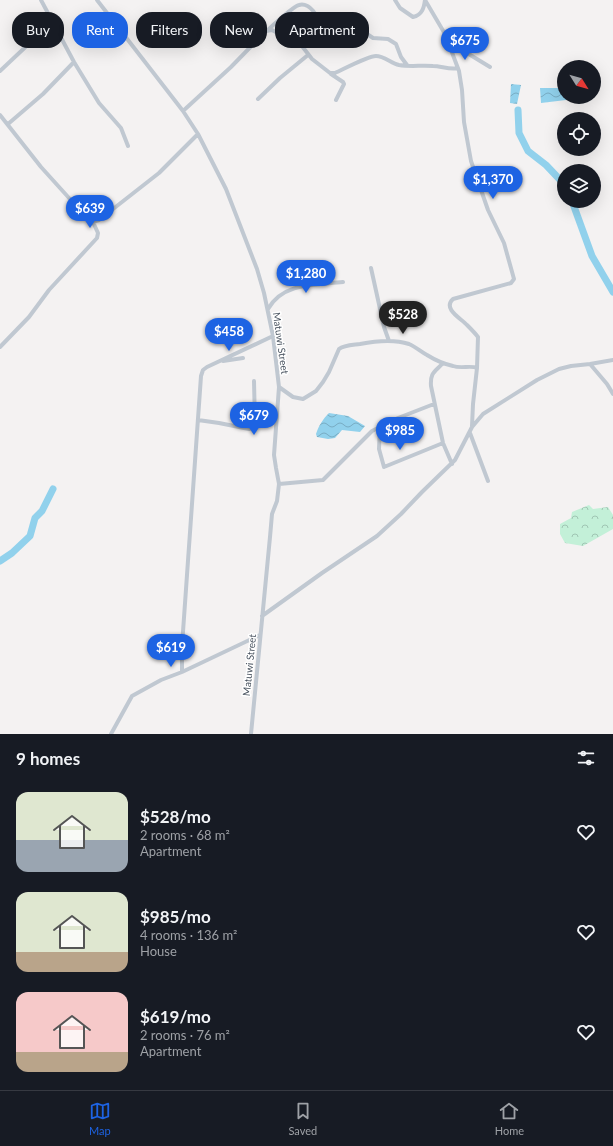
<!DOCTYPE html>
<meta charset="utf-8">
<style>
:root{--surface:#171b24;--page:#20242c;--text:#f1f3f6;--muted:#9ea1a6;--line:#363941;--accent:#1d63e3}
body{margin:0;font-family:Lato,sans-serif;background:var(--page);color:var(--text);height:100vh;display:flex;flex-direction:column;font-size:15px;white-space:nowrap}
*{box-sizing:border-box;margin:0}
p{font-size:13px;color:var(--muted)}
.icon{flex:none;width:22px;height:22px;fill:none;stroke:currentColor;stroke-width:2;stroke-linecap:round;stroke-linejoin:round}
.map{position:relative;height:734px;overflow:hidden}
.panel{display:flex;flex-direction:column;background:var(--surface);flex:1}
.panel>*{flex:none}
.guide{position:absolute;left:12px;top:12px;width:400px;height:36px;display:flex;gap:8px}
.needle{width:26px;rotate:127deg}
.tools{position:absolute;left:557px;top:60px;display:grid;gap:8px}
.tools a{display:grid;place-items:center;width:44px;height:44px;border-radius:50%;background:var(--surface);box-shadow:0 4px 16px #0002;font-size:20px}
.price{position:absolute;translate:-50% -34px;padding:0 9px;border-radius:14px;background:var(--accent);color:#fff;font-size:13px;line-height:26px;filter:drop-shadow(0 1px 2px #0008)}
.price::after{content:'';position:absolute;left:50%;top:24px;width:12px;height:9px;margin-left:-6px;background:inherit;clip-path:polygon(0 0,100% 0,50% 100%)}
.price.on{background:#222;color:#fff}
ul{padding:0;list-style:none}
li{display:flex;align-items:center;gap:12px;height:100px;padding:0 16px}
li span{display:grid;place-items:center;flex:none;width:112px;height:80px;border-radius:12px;color:#555}
li>.icon{margin-inline-start:auto}
span .icon{width:48px;height:48px;fill:#fffc;stroke-width:1}
li b{font-size:17px}
h2{display:flex;justify-content:space-between;align-items:center;height:48px;padding:0 16px;font-size:17px}
.pill{padding:0 14px;border-radius:16px;background:var(--surface);box-shadow:0 4px 16px #0002;font-size:14px;line-height:36px}
.pill.on{background:var(--accent);color:#fff}
.menu{display:flex;justify-content:space-around;align-items:center;height:56px;border-top:1px solid var(--line);background:var(--surface);font-size:11px;color:var(--muted)}
.menu a{display:grid;justify-items:center;gap:2px}
.menu .on{color:var(--accent)}
.map>svg:first-child{display:block}
.forest{fill:url(#forest-crowns)}
.water{fill:url(#water-waves)}
.lines{fill:none;stroke-linecap:round;stroke-linejoin:round}
.river{stroke:#91d1ec;stroke-width:7}
.minor{stroke:#c0c8d1;stroke-width:4}
.labels{text-anchor:middle;dominant-baseline:central;stroke-width:3;stroke-linejoin:round;paint-order:stroke}
.street-label{font-size:10px;fill:#4a5460;stroke:#fff}
</style>
<div class="map">
<svg width="613" height="734" viewBox="0 0 613 734">
<defs>
<pattern id="forest-crowns" width="20" height="18" patternUnits="userSpaceOnUse"><rect width="20" height="18" fill="#c3f0d8"/><path d="M2 6a3 3 0 1 1 6 0M12 15a3 3 0 1 1 6 0" fill="none" stroke="#a0c5b3"/></pattern>
<pattern id="water-waves" width="16" height="10" patternUnits="userSpaceOnUse"><rect width="16" height="10" fill="#91d1ec"/><path d="M0 5q4-4 8 0t8 0" fill="none" stroke="#78acc3"/></pattern>
</defs>
<rect width="100%" height="100%" fill="#f4f2f2"/>
<!-- forest -->
<path class="forest" d="M589,505L593,509L608,507L613,515V529L583,546L565,543L560,534V524L571,518L572,512Z"/>
<!-- water -->
<path class="water" d="M511,84L521,85L517,104L510,103Z
M540,88H564V97H567L566,100L541,103Z
M329,413L348,416L365,426L360,432L342,430L335,438L328,439L317,437L316,434C319,425 323,419 329,413Z"/>
<g class="lines">
<!-- river -->
<path class="river" d="M518,110L519,133L528,151L546,165L564,184
M572,201L592,256L613,292
M0,561L12,553L30,536L35,518L42,511L53,489"/>
<!-- minor -->
<path class="minor" d="M41,0L74,62L99,103L121,128L128,146
M97,0L183,111L198,134L226,189L257,269L264,293L273,336L279,387L274,455L276,468L279,484L277,501L272,514L270,537L251,734
M395,0L400,8L413,17C422,15 424,8 425,0
M425,0L445,34L459,71L462,90L464,122L471,161L488,210L504,243L514,279L511,283L453,299C442,309 462,319 467,325C471,329 475,333 478,337L477,368
M319,27L334,24L367,34L373,38L388,39L396,44L401,57L407,65
M268,30C273,25 294,6 299,5C310,2 318,17 321,24C315,32 305,31 300,40L301,43
M449,42L490,67
M0,71L52,22
M331,74L343,82L344,84L336,100
M258,99L280,78L308,55
M183,111L231,67L266,31L272,30L283,36L298,41L312,59L330,73H335C344,69 368,56 376,56C384,56 391,63 399,65C410,67 422,65 433,66C441,66 450,70 458,68
M0,115L41,167L88,219L93,222L99,220L159,173L198,134
M8,124L43,94L74,62
M371,268L384,327L389,341
M268,309C283,282 316,285 343,282
M0,347L29,317L49,290L97,238L98,233L93,222
M223,361L243,358
M443,363C435,372 430,372 431,386L443,443L452,464
M590,364L607,384L613,394
M279,387L293,397L303,399L316,391L323,382L329,372L339,349C344,345 353,345 360,344C375,341 394,339 409,344C416,347 421,352 427,355C435,360 444,364 453,366C461,369 471,365 477,368L473,404L472,426
M198,420L219,423L249,429L252,428L255,423L254,381
M380,426L379,449L384,467L443,443
M470,433L488,481
M279,484L323,480L372,431L398,418L434,404
M262,616L322,573L377,536L401,514L422,492L455,460L472,427L483,414L537,380L559,369L571,366L590,364L613,360
M182,672V646L201,376L203,370L207,367L273,336
M111,734L132,696L161,680L182,672L260,635"/>
</g>
<g class="labels">
<!-- street labels -->
<g class="street-label">
<text transform="translate(281 343) rotate(82)">Matuwi Street</text>
<text transform="translate(249 665) rotate(-84)">Matuwi Street</text>
</g>
</g>
</svg>
<div class="tools">
<a><svg class="needle" viewBox="-14 -14 28 28"><path d="M0-13l5 13h-10z" fill="#e53935"/><path d="M0 13l5-13h-10z" fill="#9ea1a6"/></svg></a>
<a><svg class="icon" aria-label="locate" viewBox="0 0 24 24"><circle cx="12" cy="12" r="6"/><path d="M12 2v4M12 18v4M2 12h4M18 12h4"/></svg></a>
<a><svg class="icon" aria-label="layers" viewBox="0 0 24 24"><path d="M12 4l9 5-9 5-9-5zM3 14l9 5 9-5"/></svg></a>
</div>
<b class="price" style="left:465px;top:61px">$675</b>
<b class="price" style="left:493px;top:200px">$1,370</b>
<b class="price" style="left:90px;top:229px">$639</b>
<b class="price" style="left:306px;top:294px">$1,280</b>
<b class="price on" style="left:403px;top:335px">$528</b>
<b class="price" style="left:229px;top:352px">$458</b>
<b class="price" style="left:254px;top:436px">$679</b>
<b class="price" style="left:400px;top:451px">$985</b>
<b class="price" style="left:171px;top:668px">$619</b>
<div class="guide">
<a class="pill">Buy</a>
<a class="pill on">Rent</a>
<a class="pill">Filters</a>
<a class="pill">New</a>
<a class="pill">Apartment</a>
</div>
</div>
<section class="panel">
<h2>9 homes<svg class="icon" aria-label="filters" viewBox="0 0 24 24"><path d="M4 7h16M4 17h16"/><circle cx="9" cy="7" r="2"/><circle cx="15" cy="17" r="2"/></svg></h2>
<ul>
<li><span style="background:linear-gradient(#dfe7d0 60%,#9aa5b1 0)"><svg class="icon" aria-label="home" viewBox="0 0 24 24"><path d="M3 11l9-7 9 7M6 9v11h12V9"/></svg></span><div><b>$528/mo</b><p>2 rooms · 68 m²</p><p>Apartment</p></div><svg class="icon" aria-label="heart" viewBox="0 0 24 24"><path d="M12 20l-8-8c-3-5 5-10 8-4 3-6 11-1 8 4z"/></svg></li>
<li><span style="background:linear-gradient(#dfe7d0 75%,#b9a48a 0)"><svg class="icon" aria-label="home" viewBox="0 0 24 24"><path d="M3 11l9-7 9 7M6 9v11h12V9"/></svg></span><div><b>$985/mo</b><p>4 rooms · 136 m²</p><p>House</p></div><svg class="icon" aria-label="heart" viewBox="0 0 24 24"><path d="M12 20l-8-8c-3-5 5-10 8-4 3-6 11-1 8 4z"/></svg></li>
<li><span style="background:linear-gradient(#f6c9c9 75%,#b9a48a 0)"><svg class="icon" aria-label="home" viewBox="0 0 24 24"><path d="M3 11l9-7 9 7M6 9v11h12V9"/></svg></span><div><b>$619/mo</b><p>2 rooms · 76 m²</p><p>Apartment</p></div><svg class="icon" aria-label="heart" viewBox="0 0 24 24"><path d="M12 20l-8-8c-3-5 5-10 8-4 3-6 11-1 8 4z"/></svg></li>
</ul>
</section>
<nav class="menu">
<a class="on"><svg class="icon" aria-label="map" viewBox="0 0 24 24"><path d="M3 6l6-2 6 2 6-2v14l-6 2-6-2-6 2zM9 4v14M15 6v14"/></svg>Map</a>
<a><svg class="icon" aria-label="saved" viewBox="0 0 24 24"><path d="M7 4h10v16l-5-4-5 4z"/></svg>Saved</a>
<a><svg class="icon" aria-label="home" viewBox="0 0 24 24"><path d="M3 11l9-7 9 7M6 9v11h12V9"/></svg>Home</a>
</nav>
